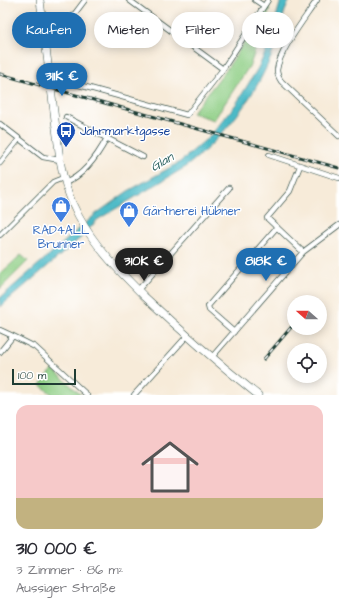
<!DOCTYPE html>
<html lang="de">
<meta charset="utf-8">
<style>
:root{--surface:#fff;--page:#f7f7f7;--text:#2b2b33;--muted:#7c7c81;--line:#e1e1e2;--accent:#1f6fb2}
body{margin:0;font-family:"Architects Daughter",sans-serif;background:var(--page);color:var(--text);height:100vh;display:flex;flex-direction:column;font-size:15px;white-space:nowrap}
*{box-sizing:border-box;margin:0}
p{font-size:13px;color:var(--muted)}
.icon{flex:none;width:22px;height:22px;fill:none;stroke:currentColor;stroke-width:2;stroke-linecap:round;stroke-linejoin:round}
.map{position:relative;height:395px;overflow:hidden}
.side{display:flex;flex-direction:column;background:var(--surface);flex:1}
.side>*{flex:none}
.guide{position:absolute;left:12px;top:12px;width:315px;height:36px;display:flex;gap:8px}
.needle{width:26px;rotate:291deg}
.buttons{position:absolute;left:287px;top:295px;display:grid;gap:8px}
.buttons a{display:grid;place-items:center;width:40px;height:40px;border-radius:50%;background:var(--surface);box-shadow:0 2px 10px #0003;font-size:20px}
.scale{position:absolute;left:12px;bottom:10px;width:64px;box-sizing:border-box;padding-left:4px;border:2px solid #1f3d34;border-top:0;font-size:11px;line-height:14px;white-space:nowrap;color:#1f3d34;-webkit-text-stroke:3px #fff;paint-order:stroke}
.price{position:absolute;translate:-50% -34px;padding:0 9px;border-radius:14px;background:var(--accent);color:#fff;font-size:13px;line-height:26px;filter:drop-shadow(0 1px 2px #0008)}
.price::after{content:'';position:absolute;left:50%;top:24px;width:12px;height:9px;margin-left:-6px;background:inherit;clip-path:polygon(0 0,100% 0,50% 100%)}
.price.on{background:#222;color:#fff}
ul{padding:0;list-style:none}
li{display:grid;align-content:center;gap:8px;height:212px;padding:0 16px}
li+li{border-top:1px solid var(--line)}
li span{display:grid;place-items:center;height:124px;border-radius:12px;color:#555}
li>.icon{margin-inline-start:auto}
span .icon{width:72px;height:72px;fill:#fffc;stroke-width:1}
li b{font-size:17px}
.pill{padding:0 14px;border-radius:18px;background:var(--surface);box-shadow:0 2px 10px #0003;font-size:14px;line-height:36px}
.pill.on{background:var(--accent);color:#fff}
.map>svg:first-child{display:block}
.green{fill:#90cf86;stroke:#58865d}
.water{fill:#4cb9c6;stroke:#367b7d}
.lines{fill:none;stroke-linecap:round;stroke-linejoin:round}
.minor-casing{stroke:#3f574d;stroke-width:6}
.secondary-casing{stroke:#3f574d;stroke-width:8}
.minor{stroke:#fff;stroke-width:4.5}
.secondary{stroke:#fff;stroke-width:7}
.rail-casing{stroke:#1f3d34;stroke-width:3}
.rail{stroke:#fff;stroke-width:1.5;stroke-dasharray:4.5;stroke-linecap:butt}
.labels{text-anchor:middle;dominant-baseline:central;stroke-width:3;stroke-linejoin:round;paint-order:stroke}
.transit-label{font-size:12px;fill:#164399;stroke:#fff;text-anchor:start}
.shop-label{font-size:12px;fill:#366cbe;stroke:#fff;text-anchor:start}
.water-label{font-size:13px;font-style:italic;fill:#2c6260;stroke:#fff}
</style>
<div class="map">
<svg width="339" height="395" viewBox="0 0 339 395">
<rect width="100%" height="100%" fill="#fff"/>
<filter id="ink" filterUnits="userSpaceOnUse"><feTurbulence type="fractalNoise" baseFrequency=".025" numOctaves="2"/><feDisplacementMap in="SourceGraphic" scale="8" xChannelSelector="R" yChannelSelector="G"/><feConvolveMatrix kernelMatrix="1 2 1 2 8 2 1 2 1" color-interpolation-filters="sRGB"/></filter>
<filter id="wash" filterUnits="userSpaceOnUse"><feTurbulence type="fractalNoise" baseFrequency=".012" numOctaves="4" result="noise"/><feDisplacementMap in="SourceGraphic" scale="16" xChannelSelector="R" yChannelSelector="G"/><feGaussianBlur stdDeviation="0.9" result="paint"/><feColorMatrix in="noise" values="0 0 0 0 0 0 0 0 0 0 0 0 0 0 0 0 0 1.4 0 .05"/><feComposite in="paint" operator="in"/></filter>
<g filter="url(#wash)">
<rect width="100%" height="100%" fill="#f7ebd9"/>
<!-- green -->
<path class="green" d="M268,7L270,9L250,65L214,120L192,113L226,70Z
M21,255L28,261L0,289V274Z
M53,369L81,395H53L40,385Z"/>
<!-- water -->
<path class="water" d="M281,0H290C282,14 280,32 275,47C257,95 225,137 184,168L97,220L84,235L0,307V298L97,213L128,191L180,162L211,135L236,104L258,68L266,51Z"/>
</g>
<g filter="url(#ink)">
<g class="lines">
<defs>
<path id="minor" d="M129,0L223,69
M255,0L264,6
M317,0C306,17 279,51 277,70C277,74 279,78 281,81L339,136
M45,36L64,28L85,0
M50,77L187,115L223,69L268,0
M66,117L143,157
M0,124L43,157L60,160
M269,155L339,178
M0,163L19,139
M300,166L290,191L267,218L303,252
M65,183C84,175 97,157 107,138
M0,235L53,182L63,178
M138,290L229,188
M0,330L13,336
M234,332L209,310L208,306L277,227
M0,352L13,336L35,347L87,395
M212,357L303,252L339,225
M134,395L187,336"/>
<path id="secondary" d="M40,0L60,160C63,179 69,198 78,215C95,247 120,272 145,297C181,331 219,364 258,395"/>
</defs>
<!-- minor casing -->
<use href="#minor" class="minor-casing"/>
<!-- secondary casing -->
<use href="#secondary" class="secondary-casing"/>
<!-- minor -->
<use href="#minor" class="minor"/>
<!-- secondary -->
<use href="#secondary" class="secondary"/>
<defs>
<path id="rail" d="M0,74L339,168
M264,359L294,324"/>
</defs>
<!-- rail casing -->
<use href="#rail" class="rail-casing"/>
<!-- rail -->
<use href="#rail" class="rail"/>
</g>
</g>
<!-- icons -->
<defs>
<symbol id="bus-pin" viewBox="-11 -11 22 30"><path d="M0 17L-7.5 6A9.5 9.5 0 1 1 7.5 6Z" fill="#1a4fb4" stroke="#fff"/><path d="M-5-6H5V4H4V6H2V4H-2V6H-4V4H-5ZM-3.5-4V0h7V-4ZM-3.5 1.2v1.5H-2V1.2ZM2 1.2v1.5H3.5V1.2Z" fill="#fff"/></symbol>
<symbol id="shop-pin" viewBox="-11 -11 22 30"><path d="M0 17L-7.5 6A9.5 9.5 0 1 1 7.5 6Z" fill="#3f7fe0" stroke="#fff"/><path d="M-5-2.5h2.3a2.7 3.5 0 0 1 5.4 0H5L5.5 6h-11ZM-1.5-2.5h3a1.5 2.3 0 0 0-3 0Z" fill="#fff"/></symbol>
</defs>
<g fill-rule="evenodd">
<use href="#bus-pin" x="55" y="120" width="22" height="30"/>
<use href="#shop-pin" x="50" y="195" width="22" height="30"/>
<use href="#shop-pin" x="118" y="200" width="22" height="30"/>
</g>
<g class="labels">
<!-- transit labels -->
<g class="transit-label">
<text x="80" y="131">Jahrmarktgasse</text>
</g>
<!-- shop labels -->
<g class="shop-label">
<text x="143" y="211">Gärtnerei Hübner</text>
<text x="61" y="230" text-anchor="middle">RAD4ALL<tspan x="61" dy="14">Brunner</tspan></text>
</g>
<!-- water labels -->
<g class="water-label">
<text transform="translate(162 162) rotate(-30)">Glan</text>
</g>
</g>
</svg>
<div class="buttons">
<a><svg class="needle" viewBox="-14 -14 28 28"><path d="M0-13l5 13h-10z" fill="#e53935"/><path d="M0 13l5-13h-10z" fill="#7c7c81"/></svg></a>
<a><svg class="icon" aria-label="locate" viewBox="0 0 24 24"><circle cx="12" cy="12" r="6"/><path d="M12 2v4M12 18v4M2 12h4M18 12h4"/></svg></a>
</div>
<div class="scale">100 m</div>
<b class="price" style="left:62px;top:97px">311K €</b>
<b class="price on" style="left:144px;top:282px">310K €</b>
<b class="price" style="left:266px;top:282px">818K €</b>
<div class="guide">
<a class="pill on">Kaufen</a>
<a class="pill">Mieten</a>
<a class="pill">Filter</a>
<a class="pill">Neu</a>
</div>
</div>
<section class="side">
<ul>
<li><span style="background:linear-gradient(#f6c9c9 75%,#c2b280 0)"><svg class="icon" aria-label="home" viewBox="0 0 24 24"><path d="M3 11l9-7 9 7M6 9v11h12V9"/></svg></span><div><b>310 000 €</b><p>3 Zimmer · 86 m²</p><p>Aussiger Straße</p></div></li>
</ul>
</section>
